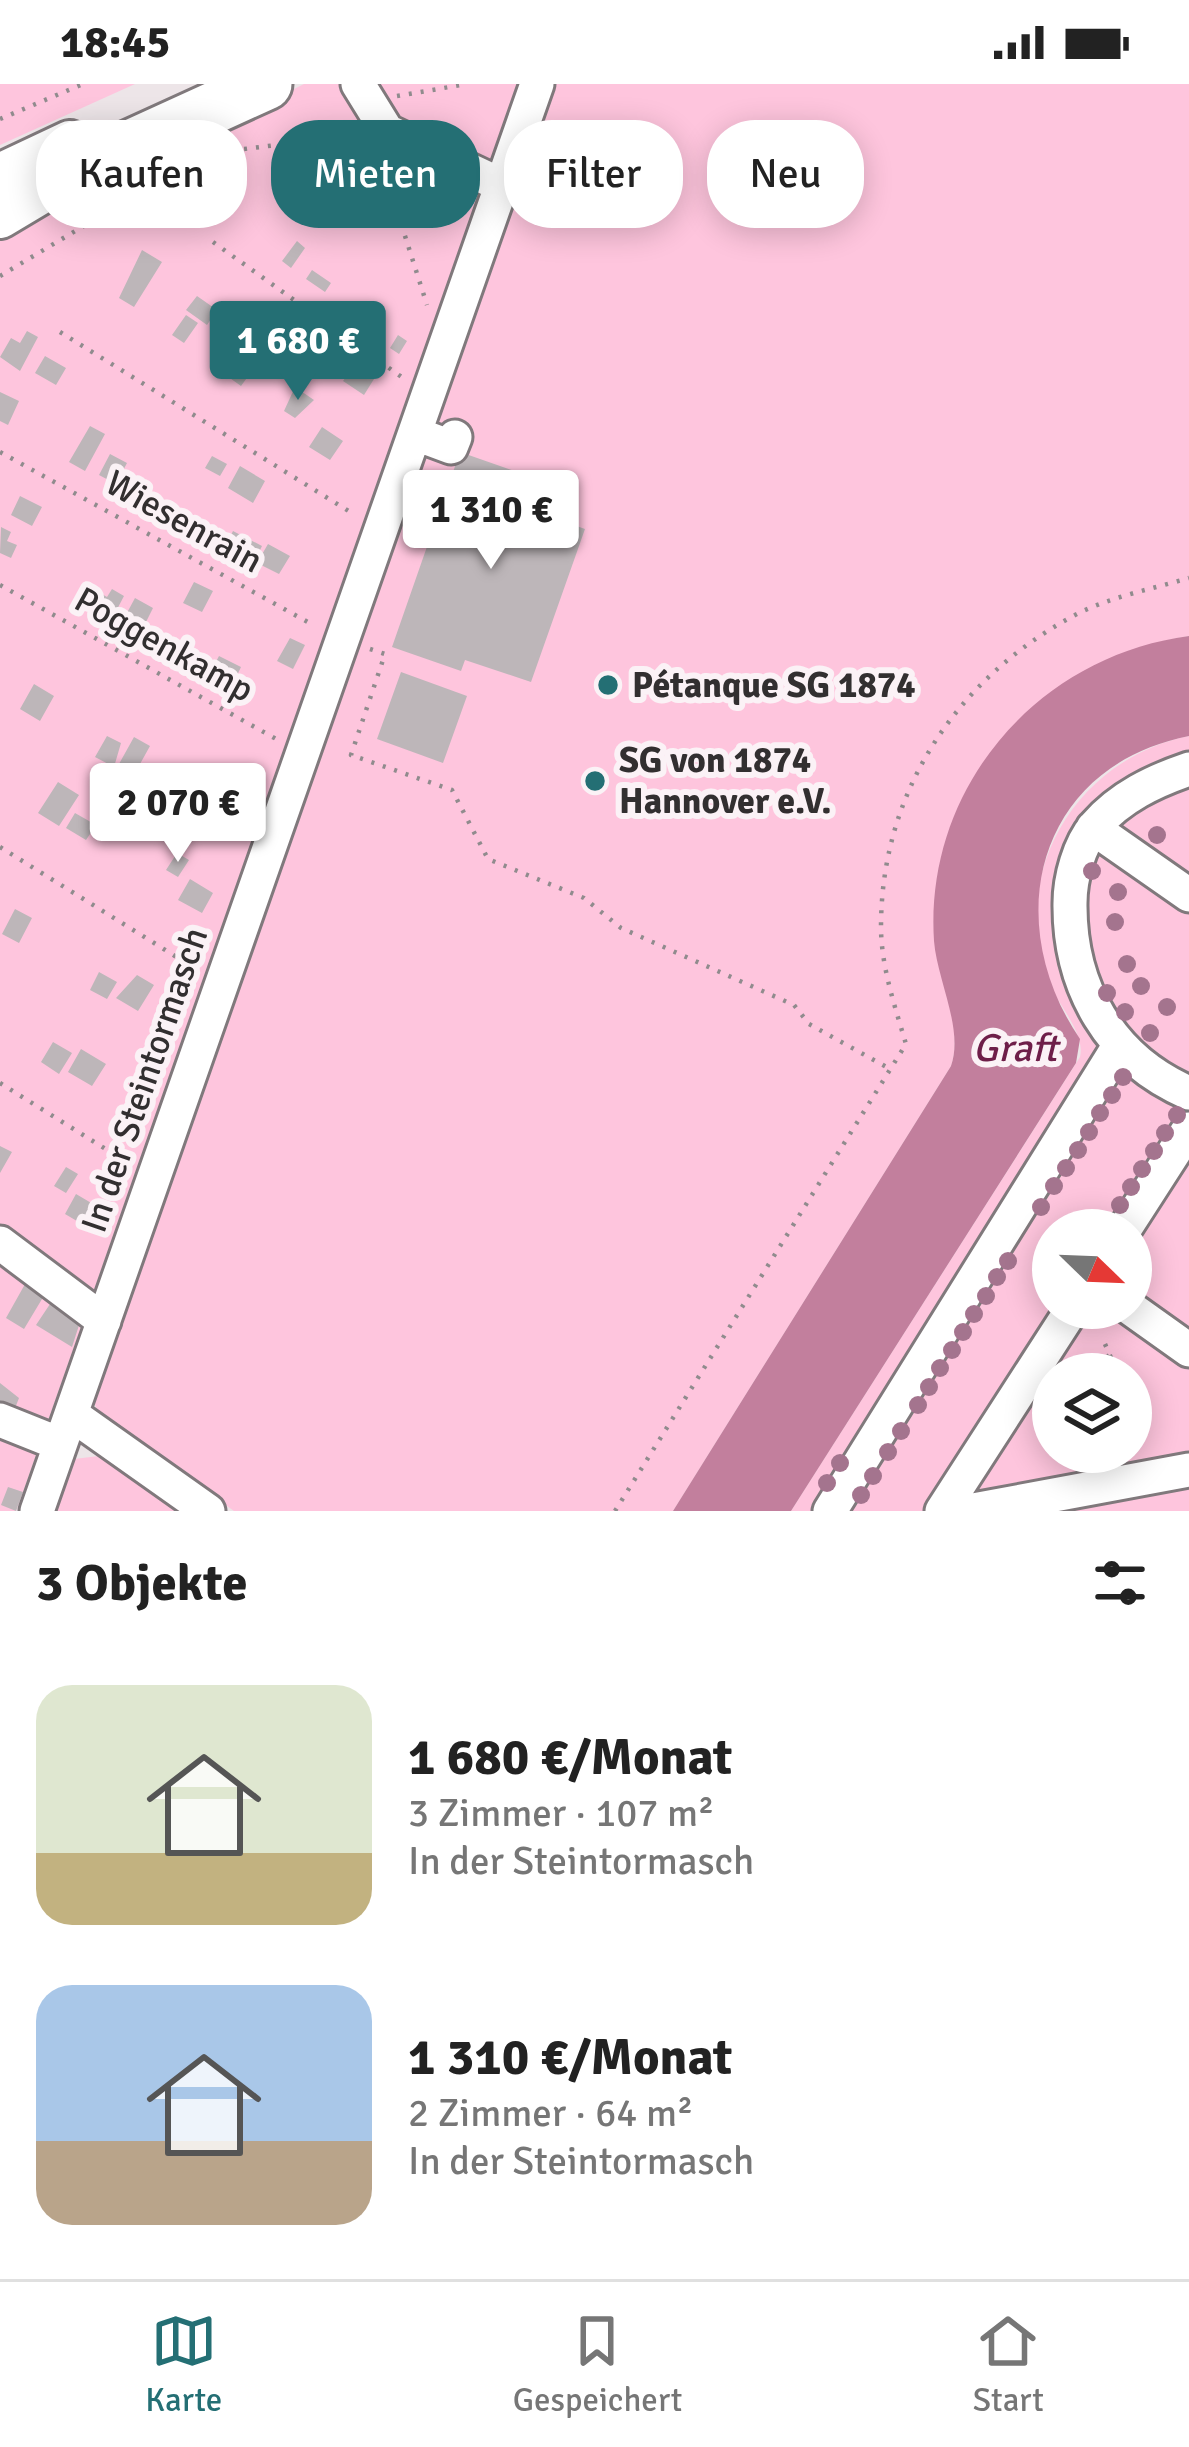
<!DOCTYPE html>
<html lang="de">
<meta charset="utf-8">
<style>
:root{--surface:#fff;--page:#f6f6f6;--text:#222;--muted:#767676;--line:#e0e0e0;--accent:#246f74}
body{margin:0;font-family:Signika,sans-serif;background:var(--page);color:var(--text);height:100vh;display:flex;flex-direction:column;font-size:45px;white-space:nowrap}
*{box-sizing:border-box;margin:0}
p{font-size:39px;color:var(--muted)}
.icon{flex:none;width:66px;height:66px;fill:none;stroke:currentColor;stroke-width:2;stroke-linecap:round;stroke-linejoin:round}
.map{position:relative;height:1427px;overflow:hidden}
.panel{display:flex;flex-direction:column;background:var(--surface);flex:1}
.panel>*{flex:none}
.hud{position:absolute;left:36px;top:36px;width:1119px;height:108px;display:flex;gap:24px}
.needle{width:78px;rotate:113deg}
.buttons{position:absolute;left:1032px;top:1125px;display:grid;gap:24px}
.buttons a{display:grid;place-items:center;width:120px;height:120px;border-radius:50%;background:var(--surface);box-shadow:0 6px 30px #0003;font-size:60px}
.price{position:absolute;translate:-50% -102px;padding:0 27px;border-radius:12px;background:#fff;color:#222;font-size:39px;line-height:78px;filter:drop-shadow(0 3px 6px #0008)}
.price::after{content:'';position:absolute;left:50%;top:72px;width:36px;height:27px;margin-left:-18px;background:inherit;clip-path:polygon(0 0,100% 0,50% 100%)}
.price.selected{background:var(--accent);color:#fff}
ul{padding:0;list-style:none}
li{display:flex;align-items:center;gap:36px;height:300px;padding:0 36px}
li span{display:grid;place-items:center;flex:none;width:336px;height:240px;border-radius:36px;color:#555}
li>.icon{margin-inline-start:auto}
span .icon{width:144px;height:144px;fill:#fffc;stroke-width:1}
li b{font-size:51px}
h2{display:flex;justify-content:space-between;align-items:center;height:144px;padding:0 36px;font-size:51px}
.pill{padding:0 42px;border-radius:48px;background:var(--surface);box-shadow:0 6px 30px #0003;font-size:42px;line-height:108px}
.pill.selected{background:var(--accent);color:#fff}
.status{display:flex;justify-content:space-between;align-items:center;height:84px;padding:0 60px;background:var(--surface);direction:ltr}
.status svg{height:33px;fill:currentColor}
.tabs{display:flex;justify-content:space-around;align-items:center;height:168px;border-top:3px solid var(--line);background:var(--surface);font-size:33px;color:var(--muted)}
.tabs a{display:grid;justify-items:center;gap:6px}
.tabs .selected{color:var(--accent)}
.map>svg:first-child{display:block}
.green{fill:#fec5dd;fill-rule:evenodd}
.water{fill:#c27f9d}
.building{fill:#bdb6b9}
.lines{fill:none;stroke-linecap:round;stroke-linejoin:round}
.minor-casing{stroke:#80797c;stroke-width:39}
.major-casing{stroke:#80797c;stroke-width:48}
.highway-casing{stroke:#80797c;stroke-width:57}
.path{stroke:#908b8d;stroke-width:4.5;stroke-dasharray:3 9;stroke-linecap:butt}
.minor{stroke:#fff;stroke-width:33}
.major{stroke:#fff;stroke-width:42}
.highway{stroke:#fff;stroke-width:51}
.tree{fill:#a4748e}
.poi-dot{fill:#246f74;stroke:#fbf2f6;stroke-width:4.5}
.labels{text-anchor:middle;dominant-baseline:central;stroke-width:12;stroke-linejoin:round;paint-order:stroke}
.street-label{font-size:36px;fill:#322f30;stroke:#fbf2f6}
.poi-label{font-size:36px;font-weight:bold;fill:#322f30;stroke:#fbf2f6;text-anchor:start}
.water-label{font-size:39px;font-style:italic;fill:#6e1e49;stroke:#fbf2f6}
</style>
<div class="status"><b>18:45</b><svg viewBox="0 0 49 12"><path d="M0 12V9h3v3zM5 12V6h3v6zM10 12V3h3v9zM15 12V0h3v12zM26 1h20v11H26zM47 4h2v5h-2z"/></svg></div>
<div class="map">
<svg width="1189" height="1427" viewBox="0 0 1189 1427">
<rect width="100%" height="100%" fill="#ede5e8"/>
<!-- green -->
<path class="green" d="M0,0H135L0,61Z
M304,0H518L23,1408L16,1427H0V153Z
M555,0H1189V552C1044,576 930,694 934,846C935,888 965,942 951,982L673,1427H234L99,1332L93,1315Z
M1189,652V1427H791L1080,973C1086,947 1053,916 1045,890C1011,782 1080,674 1189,652ZM1053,1146H1131V1224H1053ZM1053,1290H1131V1368H1053Z
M107,1371L187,1427H56L74,1375Z"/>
<!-- water -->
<path class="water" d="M1189,552V652C1037,682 999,836 1080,955L1076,979L791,1427H673L951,982C964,945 937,896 934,857C924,703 1038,572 1189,552Z"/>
<!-- building -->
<path class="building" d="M297,157L305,164L291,184L282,177Z
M142,166L162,178L134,223L119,214Z
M312,186L331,199L325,208L306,195Z
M197,212L217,226L207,241L186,226Z
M186,231L198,239L184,259L172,251Z
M257,245L272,255L258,276L243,266Z
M27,247L38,253L20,287L0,273L11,254L20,259Z
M398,251L407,257L399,270L390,264Z
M45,272L66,284L56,301L35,289Z
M231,272L252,287L241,302L220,287Z
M351,286L374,295L364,311L343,297Z
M295,303L314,316L295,334L284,327Z
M0,308L19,317L8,341L0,337Z
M90,342L105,350L85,387L69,378Z
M322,343L343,357L330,376L309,363Z
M460,368L571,407L560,436L585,445L531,598L465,576L461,587L392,563Z
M110,370L127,379L116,400L99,391Z
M212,372L227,380L220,392L205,384Z
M240,382L265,397L253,419L228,404Z
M20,412L42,423L32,442L11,431Z
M1,443L11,448L7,457L17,461L11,474L0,469Z
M233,447L262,462L255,476L226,461Z
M268,460L290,472L279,490L257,479Z
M194,498L213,507L202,528L183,519Z
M112,505L124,512L112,535L92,524L100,509L107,513Z
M135,514L153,524L141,548L122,538Z
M290,554L305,561L293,585L277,577Z
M219,572L241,583L231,604L208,593Z
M401,588L467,612L443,679L377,655Z
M34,600L54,612L40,637L20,625Z
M107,652L121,659L114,683L95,673Z
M134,653L150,662L135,689L119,680Z
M58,698L79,711L59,742L38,729Z
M184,698L195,704L186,721L174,715Z
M228,722L241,730L231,748L217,740Z
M75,729L96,741L86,756L66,744Z
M177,769L189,776L178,793L166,786Z
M190,795L213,809L202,829L178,816Z
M15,825L32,834L19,859L2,850Z
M99,888L117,898L107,915L90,906Z
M137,891L154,901L138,927L116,914Z
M53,958L72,969L59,990L41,978Z
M81,965L106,980L92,1002L68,988Z
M0,1062L12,1068L0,1089Z
M66,1083L78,1090L66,1109L54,1102Z
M76,1110L93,1120L82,1140L65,1130Z
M29,1193L48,1205L24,1245L6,1234Z
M54,1214L81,1235L72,1263L36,1241Z
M0,1299L19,1314L12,1332L0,1327Z
M8,1403L23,1408L16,1427L1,1421Z"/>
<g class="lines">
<defs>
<path id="minor" d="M358,0L387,47L501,101
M416,350L451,363L455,353
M1189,685C1154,697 1120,713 1095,742C1079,761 1070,794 1070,819C1069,903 1110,975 1189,1009
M1093,744L1189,811
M1124,1146L1189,1045
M0,1159L104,1237
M1130,1224L1189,1266
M71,1330L208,1427
M0,1336L60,1360
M37,1427L537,0
M830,1427L1119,962
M942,1427L1073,1224
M968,1427L1189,1386"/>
<path id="major" d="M0,91L70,58
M0,133L82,84"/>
<path id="highway" d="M82,84L266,0"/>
</defs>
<!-- minor casing -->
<use href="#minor" class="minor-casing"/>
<!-- major casing -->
<use href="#major" class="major-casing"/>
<!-- highway casing -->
<use href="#highway" class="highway-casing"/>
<!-- path -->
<path class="path" d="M397,12L467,0
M0,35L83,0
M389,82L391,108L427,221
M213,158L403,294
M0,192L122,119L236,66L357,51
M60,248L355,431
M0,368L315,542
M0,501L278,656
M370,565L385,570L351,671L452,706L488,775L584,814L621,844L794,921L809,940L890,985
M0,763L199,887
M0,999L128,1079
M1105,1260L1118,1290
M1092,1290L1109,1271
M1131,1318L1146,1351
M1046,1323L1053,1338
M615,1427L906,960C895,923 881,882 881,843C881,707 957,594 1075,531C1109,513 1152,505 1189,494"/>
<!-- minor -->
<use href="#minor" class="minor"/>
<!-- major -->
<use href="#major" class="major"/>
<!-- highway -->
<use href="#highway" class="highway"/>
</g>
<!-- trees -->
<g class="tree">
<circle cx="1157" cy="751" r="9"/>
<circle cx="1092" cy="787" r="9"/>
<circle cx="1118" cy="808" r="9"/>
<circle cx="1115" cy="838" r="9"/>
<circle cx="1127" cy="880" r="9"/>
<circle cx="1141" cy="902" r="9"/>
<circle cx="1107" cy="909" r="9"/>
<circle cx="1167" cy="923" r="9"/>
<circle cx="1125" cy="928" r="9"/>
<circle cx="1150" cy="949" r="9"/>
<circle cx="1123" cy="993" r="9"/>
<circle cx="1112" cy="1011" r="9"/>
<circle cx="1100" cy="1029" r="9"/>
<circle cx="1177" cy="1031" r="9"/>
<circle cx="1089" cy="1048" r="9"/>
<circle cx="1165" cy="1049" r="9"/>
<circle cx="1078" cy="1066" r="9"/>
<circle cx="1154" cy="1067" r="9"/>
<circle cx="1066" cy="1084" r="9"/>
<circle cx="1142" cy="1085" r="9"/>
<circle cx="1054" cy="1102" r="9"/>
<circle cx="1131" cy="1103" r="9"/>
<circle cx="1120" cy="1121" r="9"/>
<circle cx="1041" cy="1123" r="9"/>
<circle cx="1008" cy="1177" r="9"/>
<circle cx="997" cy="1193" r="9"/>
<circle cx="986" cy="1212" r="9"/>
<circle cx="974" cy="1230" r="9"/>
<circle cx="963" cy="1248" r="9"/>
<circle cx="952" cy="1266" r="9"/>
<circle cx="940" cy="1284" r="9"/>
<circle cx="929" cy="1303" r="9"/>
<circle cx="918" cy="1321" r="9"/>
<circle cx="901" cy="1347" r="9"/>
<circle cx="888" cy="1368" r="9"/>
<circle cx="840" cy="1379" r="9"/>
<circle cx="873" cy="1392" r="9"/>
<circle cx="827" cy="1399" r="9"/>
<circle cx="861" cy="1411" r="9"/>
</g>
<!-- markers -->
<g class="poi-dot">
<circle cx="608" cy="601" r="12"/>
<circle cx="595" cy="697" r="12"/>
</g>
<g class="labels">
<!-- street labels -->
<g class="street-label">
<text transform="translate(184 438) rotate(29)">Wiesenrain</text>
<text transform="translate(164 561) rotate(29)">Poggenkamp</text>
<text transform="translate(145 996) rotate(-71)">In der Steintormasch</text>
</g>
<!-- poi labels -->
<g class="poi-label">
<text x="632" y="601">Pétanque SG 1874</text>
<text x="619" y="676">SG von 1874<tspan x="619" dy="41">Hannover e.V.</tspan></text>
</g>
<!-- water labels -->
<g class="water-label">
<text x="1015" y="964">Graft</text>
</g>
</g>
</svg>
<div class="buttons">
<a><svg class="needle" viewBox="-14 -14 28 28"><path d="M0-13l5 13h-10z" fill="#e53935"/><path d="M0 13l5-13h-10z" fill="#767676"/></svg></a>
<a><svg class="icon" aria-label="layers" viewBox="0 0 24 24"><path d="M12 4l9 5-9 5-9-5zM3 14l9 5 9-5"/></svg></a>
</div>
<b class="price selected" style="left:298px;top:319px">1 680 €</b>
<b class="price" style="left:491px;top:488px">1 310 €</b>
<b class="price" style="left:178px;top:781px">2 070 €</b>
<div class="hud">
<a class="pill">Kaufen</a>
<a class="pill selected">Mieten</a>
<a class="pill">Filter</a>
<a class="pill">Neu</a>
</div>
</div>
<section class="panel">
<h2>3 Objekte<svg class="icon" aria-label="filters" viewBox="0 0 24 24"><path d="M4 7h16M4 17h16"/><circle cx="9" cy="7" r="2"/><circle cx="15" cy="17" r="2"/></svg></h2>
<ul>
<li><span style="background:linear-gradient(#dfe7d0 70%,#c2b280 0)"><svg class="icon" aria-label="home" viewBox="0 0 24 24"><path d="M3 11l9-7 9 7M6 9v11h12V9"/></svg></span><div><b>1 680 €/Monat</b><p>3 Zimmer · 107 m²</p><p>In der Steintormasch</p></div></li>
<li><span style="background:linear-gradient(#a9c7e8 65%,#b9a48a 0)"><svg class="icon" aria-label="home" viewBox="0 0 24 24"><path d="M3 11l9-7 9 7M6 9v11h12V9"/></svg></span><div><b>1 310 €/Monat</b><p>2 Zimmer · 64 m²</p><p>In der Steintormasch</p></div></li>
</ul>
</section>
<nav class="tabs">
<a class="selected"><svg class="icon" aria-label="map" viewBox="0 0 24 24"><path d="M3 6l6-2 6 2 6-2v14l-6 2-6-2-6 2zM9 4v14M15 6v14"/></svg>Karte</a>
<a><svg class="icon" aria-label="saved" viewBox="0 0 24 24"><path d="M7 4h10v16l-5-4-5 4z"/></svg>Gespeichert</a>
<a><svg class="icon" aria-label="home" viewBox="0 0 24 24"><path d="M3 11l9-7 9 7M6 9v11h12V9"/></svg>Start</a>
</nav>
